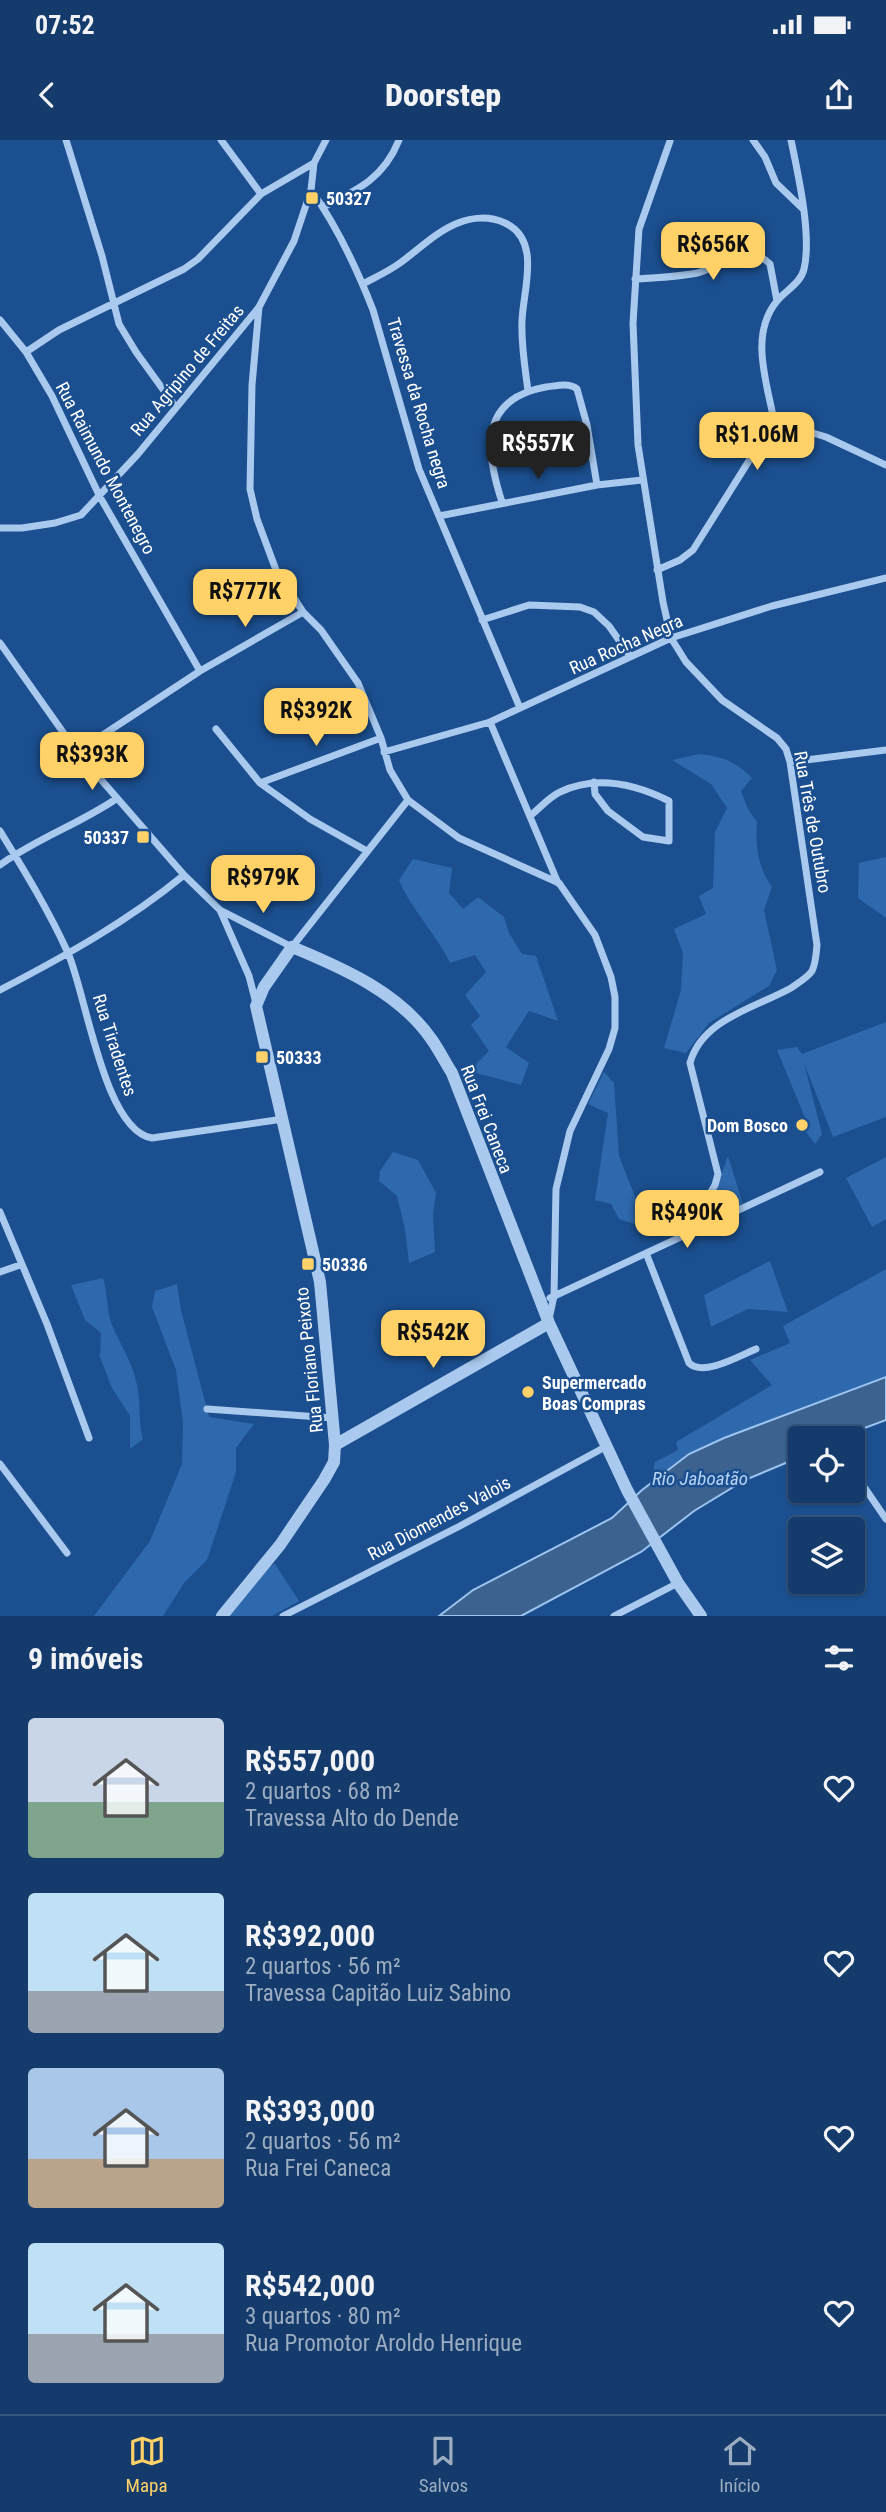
<!DOCTYPE html>
<html lang="pt">
<meta charset="utf-8">
<style>
:root{--surface:#143b6b;--page:#214673;--text:#f1f3f6;--muted:#9dadc1;--line:#33557e;--accent:#ffd166}
body{margin:0;font-family:"Roboto Condensed",sans-serif;background:var(--page);color:var(--text);height:100vh;display:flex;flex-direction:column;font-size:26px;white-space:nowrap}
*{box-sizing:border-box;margin:0}
p{font-size:23px;color:var(--muted)}
.icon{flex:none;width:38px;height:38px;fill:none;stroke:currentColor;stroke-width:2;stroke-linecap:round;stroke-linejoin:round}
.map{position:relative;height:1476px;overflow:hidden}
.details{display:flex;flex-direction:column;background:var(--surface);flex:1}
.details>*{flex:none}
.fabs{position:absolute;left:788px;top:1286px;display:grid;gap:14px}
.fabs a{display:grid;place-items:center;width:77px;height:77px;border-radius:7px;background:var(--surface);box-shadow:0 2px 5px #0004,0 0 0 2px var(--line);font-size:35px}
.price{position:absolute;translate:-50% -60px;padding:0 16px;border-radius:14px;background:var(--accent);color:#111;font-size:23px;line-height:46px;filter:drop-shadow(0 2px 4px #0008)}
.price::after{content:'';position:absolute;left:50%;top:42px;width:21px;height:16px;margin-left:-10px;background:inherit;clip-path:polygon(0 0,100% 0,50% 100%)}
.price.current{background:#222;color:#fff}
ul{padding:0;list-style:none}
li{display:flex;align-items:center;gap:21px;height:175px;padding:0 28px}
li span{display:grid;place-items:center;flex:none;width:196px;height:140px;border-radius:7px;color:#555}
li>.icon{margin-inline-start:auto}
span .icon{width:84px;height:84px;fill:#fffc;stroke-width:1}
li b{font-size:30px}
h2{display:flex;justify-content:space-between;align-items:center;height:84px;padding:0 28px;font-size:30px}
.status{display:flex;justify-content:space-between;align-items:center;height:49px;padding:0 35px;background:var(--surface);direction:ltr}
.status svg{height:19px;fill:currentColor}
header{display:flex;justify-content:space-between;align-items:center;height:91px;padding:0 28px;background:var(--surface);font-size:32px;font-weight:800}
.dock{display:flex;justify-content:space-around;align-items:center;height:98px;border-top:2px solid var(--line);background:var(--surface);font-size:19px;color:var(--muted)}
.dock a{display:grid;justify-items:center;gap:4px}
.dock .current{color:var(--accent)}
.map>svg:first-child{display:block}
.green{fill:#2e69ad}
.water{fill:#3c6290;stroke:#9cc4f0;stroke-width:2}
.lines{fill:none;stroke-linecap:round;stroke-linejoin:round}
.minor{stroke:#a9c9ee;stroke-width:7}
.tertiary{stroke:#a9c9ee;stroke-width:12}
.poi-dot{fill:#ffd166;stroke:#1b4f8f;stroke-width:2.5}
.labels{text-anchor:middle;dominant-baseline:central;stroke-width:5;stroke-linejoin:round;paint-order:stroke}
.poi-label{font-size:18px;font-weight:bold;fill:#fff;stroke:#1b4f8f;text-anchor:start}
.street-label{font-size:18px;fill:#fff;stroke:#1b4f8f}
.water-label{font-size:19px;font-style:italic;fill:#b5d3f5;stroke:#1b4f8f}
</style>
<div class="status"><b>07:52</b><svg viewBox="0 0 49 12"><path d="M0 12V9h3v3zM5 12V6h3v6zM10 12V3h3v9zM15 12V0h3v12zM26 1h20v11H26zM47 4h2v5h-2z"/></svg></div>
<header><svg class="icon" aria-label="back" viewBox="0 0 24 24"><path d="M15 5l-7 7 7 7"/></svg>Doorstep<svg class="icon" aria-label="share" viewBox="0 0 24 24"><path d="M12 15V3M7 8l5-5 5 5M5 13v7h14v-7"/></svg></header>
<div class="map">
<svg width="886" height="1476" viewBox="0 0 886 1476">
<rect width="100%" height="100%" fill="#1b4f8f"/>
<!-- green -->
<path class="green" d="M699,614C721,616 737,622 752,638L741,651L748,669L757,682C755,706 758,727 772,747L764,770L777,830L769,846L709,883L686,913L664,908L681,850L683,813L674,789L706,774L699,756L713,748L715,692L727,668L711,644L672,620Z
M886,717V778L858,758L859,723Z
M413,719L452,728L449,753L463,769L478,757L504,777L509,793L522,814L536,816L558,881L529,871L506,907L529,923L521,945L469,931L489,911L471,885L480,876L465,855L486,832L475,815L450,823C435,792 412,771 399,740Z
M886,882V977L833,997L804,923L822,994L815,1004L803,988L806,980L777,910L797,907L802,914Z
M604,932L614,943L619,1016L645,1082L641,1086L619,1079L611,1064L595,1060L608,973L588,964Z
M393,1012L418,1020L436,1053L433,1075L435,1112L409,1123L405,1089L397,1056L379,1041L380,1031Z
M728,1016L743,1064L707,1081L699,1079L719,1041Z
M886,1017V1079L872,1087L846,1038Z
M770,1121L788,1172L748,1169L711,1187L704,1155Z
M886,1129V1237L782,1275L689,1314L650,1344L655,1322L678,1310L676,1302L772,1245L750,1220L790,1203L783,1186Z
M103,1138C108,1154 106,1169 112,1185C121,1206 133,1223 137,1245C141,1263 138,1281 143,1299L130,1309V1276L112,1248L100,1217L101,1193L85,1180L71,1145Z
M177,1144L181,1170L209,1277L254,1284L236,1308V1332L207,1420L184,1443L163,1476H94L150,1401L182,1324L183,1283L176,1230L152,1167L155,1151Z
M275,1424L299,1461L272,1476H219L265,1428Z"/>
<!-- water -->
<path class="water" d="M886,1237V1280L838,1298H800V1317L745,1340L694,1371L641,1412L521,1476H439L473,1450L612,1378L642,1350L689,1314L724,1298Z"/>
<g class="lines">
<!-- minor -->
<path class="minor" d="M66,0L102,116L119,184L136,212L175,266
M221,0L261,54
M753,0L765,17L776,43L802,68
M670,1L639,89L633,183L638,305L663,462L671,498L686,522L722,560L777,598L786,609L790,622L817,805C816,814 816,823 812,831C807,838 798,843 791,848C755,868 702,879 690,923L718,1034L715,1045L685,1096
M311,50C337,86 357,129 373,170L419,329L520,568
M323,67C358,50 384,38 399,0
M635,139C655,138 677,137 697,133C717,128 751,103 770,124L777,161
M363,144C376,137 389,131 400,123C418,110 437,91 458,83C472,77 490,76 505,83C542,100 523,150 522,181C521,205 525,227 528,251
M259,167L252,245L250,349L257,379L276,430L303,472L321,490L358,543L381,598L390,630L408,660L459,698L559,743L595,795L611,837L615,857V888L609,909L570,991L556,1049L554,1156L549,1179
M0,180L26,212L52,256L100,357L200,531
M26,212L59,190L184,129L198,119L261,54L314,23
M774,281C767,242 749,195 777,161C786,150 801,143 804,129C812,95 798,34 791,0
M502,362C485,310 479,259 546,247C556,246 569,242 577,249L587,285L597,345
M439,376L597,345L642,340
M0,388H22L55,383L81,375L138,314L259,167L294,101L311,50L314,23L326,0
M657,430L680,420L693,410L774,281L826,297L886,325
M482,480L529,465L580,467L594,472L609,486L630,516
M0,503L77,612L184,735L220,770L292,807L408,660
M490,582L558,743
M216,589L260,643L310,679L367,711
M77,612L200,531L303,472
M384,612L490,582L671,498L772,466L886,438
M790,622L886,610
M260,643L381,598
M530,676C539,669 549,657 560,652C596,635 635,644 669,661V701L643,697L608,671L595,654L594,642
M0,691C24,730 49,771 68,813C86,854 104,990 152,998L283,979
M0,725C36,699 79,684 116,659
M220,770L249,836L256,863
M0,850C65,816 127,782 184,735
M0,1072L47,1184L89,1298
M646,1113L689,1223C703,1237 739,1216 756,1209
M0,1132L20,1125
M550,1158L820,1032
M207,1269L333,1278
M0,1324L67,1413
M860,1341L886,1379
M283,1476L458,1387L607,1306
M614,1476L678,1443"/>
<!-- tertiary -->
<path class="tertiary" d="M335,1305L549,1183
M222,1476L280,1405L324,1340L334,1322L335,1305L320,1142L256,866L264,847L292,807C343,828 400,853 432,900C439,910 445,922 452,933L549,1183L627,1350L678,1443L701,1476"/>
</g>
<!-- markers -->
<g class="poi-dot">
<rect x="305" y="51" width="14" height="14" rx="3.5"/>
<rect x="136" y="690" width="14" height="14" rx="3.5"/>
<rect x="255" y="910" width="14" height="14" rx="3.5"/>
<circle cx="802" cy="985" r="7"/>
<rect x="301" y="1117" width="14" height="14" rx="3.5"/>
<circle cx="528" cy="1252" r="7"/>
</g>
<g class="labels">
<!-- poi labels -->
<g class="poi-label">
<text x="326" y="58">50327</text>
<text x="129" y="697" text-anchor="end">50337</text>
<text x="276" y="917">50333</text>
<text x="788" y="985" text-anchor="end">Dom Bosco</text>
<text x="322" y="1124">50336</text>
<text x="542" y="1242">Supermercado<tspan x="542" dy="21">Boas Compras</tspan></text>
</g>
<!-- street labels -->
<g class="street-label">
<text transform="translate(187 230) rotate(-50)">Rua Agripino de Freitas</text>
<text transform="translate(419 263) rotate(73)">Travessa da Rocha negra</text>
<text transform="translate(106 328) rotate(62)">Rua Raimundo Montenegro</text>
<text transform="translate(626 504) rotate(-24)">Rua Rocha Negra</text>
<text transform="translate(813 682) rotate(80)">Rua Três de Outubro</text>
<text transform="translate(115 905) rotate(72)">Rua Tiradentes</text>
<text transform="translate(487 979) rotate(69)">Rua Frei Caneca</text>
<text transform="translate(309 1220) rotate(-96)">Rua Floriano Peixoto</text>
<text transform="translate(439 1378) rotate(-28)">Rua Diomendes Valois</text>
</g>
<!-- water labels -->
<g class="water-label">
<text x="700" y="1338">Rio Jaboatão</text>
</g>
</g>
</svg>
<div class="fabs">
<a><svg class="icon" aria-label="locate" viewBox="0 0 24 24"><circle cx="12" cy="12" r="6"/><path d="M12 2v4M12 18v4M2 12h4M18 12h4"/></svg></a>
<a><svg class="icon" aria-label="layers" viewBox="0 0 24 24"><path d="M12 4l9 5-9 5-9-5zM3 14l9 5 9-5"/></svg></a>
</div>
<b class="price" style="left:713px;top:142px">R$656K</b>
<b class="price" style="left:757px;top:332px">R$1.06M</b>
<b class="price current" style="left:538px;top:341px">R$557K</b>
<b class="price" style="left:245px;top:489px">R$777K</b>
<b class="price" style="left:316px;top:608px">R$392K</b>
<b class="price" style="left:92px;top:652px">R$393K</b>
<b class="price" style="left:263px;top:775px">R$979K</b>
<b class="price" style="left:687px;top:1110px">R$490K</b>
<b class="price" style="left:433px;top:1230px">R$542K</b>
</div>
<section class="details">
<h2>9 imóveis<svg class="icon" aria-label="filters" viewBox="0 0 24 24"><path d="M4 7h16M4 17h16"/><circle cx="9" cy="7" r="2"/><circle cx="15" cy="17" r="2"/></svg></h2>
<ul>
<li><span style="background:linear-gradient(#c9d6e8 60%,#7fa58c 0)"><svg class="icon" aria-label="home" viewBox="0 0 24 24"><path d="M3 11l9-7 9 7M6 9v11h12V9"/></svg></span><div><b>R$557,000</b><p>2 quartos · 68 m²</p><p>Travessa Alto do Dende</p></div><svg class="icon" aria-label="heart" viewBox="0 0 24 24"><path d="M12 20l-8-8c-3-5 5-10 8-4 3-6 11-1 8 4z"/></svg></li>
<li><span style="background:linear-gradient(#bfe0f5 70%,#9aa5b1 0)"><svg class="icon" aria-label="home" viewBox="0 0 24 24"><path d="M3 11l9-7 9 7M6 9v11h12V9"/></svg></span><div><b>R$392,000</b><p>2 quartos · 56 m²</p><p>Travessa Capitão Luiz Sabino</p></div><svg class="icon" aria-label="heart" viewBox="0 0 24 24"><path d="M12 20l-8-8c-3-5 5-10 8-4 3-6 11-1 8 4z"/></svg></li>
<li><span style="background:linear-gradient(#a9c7e8 65%,#b9a48a 0)"><svg class="icon" aria-label="home" viewBox="0 0 24 24"><path d="M3 11l9-7 9 7M6 9v11h12V9"/></svg></span><div><b>R$393,000</b><p>2 quartos · 56 m²</p><p>Rua Frei Caneca</p></div><svg class="icon" aria-label="heart" viewBox="0 0 24 24"><path d="M12 20l-8-8c-3-5 5-10 8-4 3-6 11-1 8 4z"/></svg></li>
<li><span style="background:linear-gradient(#bfe0f5 65%,#9aa5b1 0)"><svg class="icon" aria-label="home" viewBox="0 0 24 24"><path d="M3 11l9-7 9 7M6 9v11h12V9"/></svg></span><div><b>R$542,000</b><p>3 quartos · 80 m²</p><p>Rua Promotor Aroldo Henrique</p></div><svg class="icon" aria-label="heart" viewBox="0 0 24 24"><path d="M12 20l-8-8c-3-5 5-10 8-4 3-6 11-1 8 4z"/></svg></li>
</ul>
</section>
<nav class="dock">
<a class="current"><svg class="icon" aria-label="map" viewBox="0 0 24 24"><path d="M3 6l6-2 6 2 6-2v14l-6 2-6-2-6 2zM9 4v14M15 6v14"/></svg>Mapa</a>
<a><svg class="icon" aria-label="saved" viewBox="0 0 24 24"><path d="M7 4h10v16l-5-4-5 4z"/></svg>Salvos</a>
<a><svg class="icon" aria-label="home" viewBox="0 0 24 24"><path d="M3 11l9-7 9 7M6 9v11h12V9"/></svg>Início</a>
</nav>
